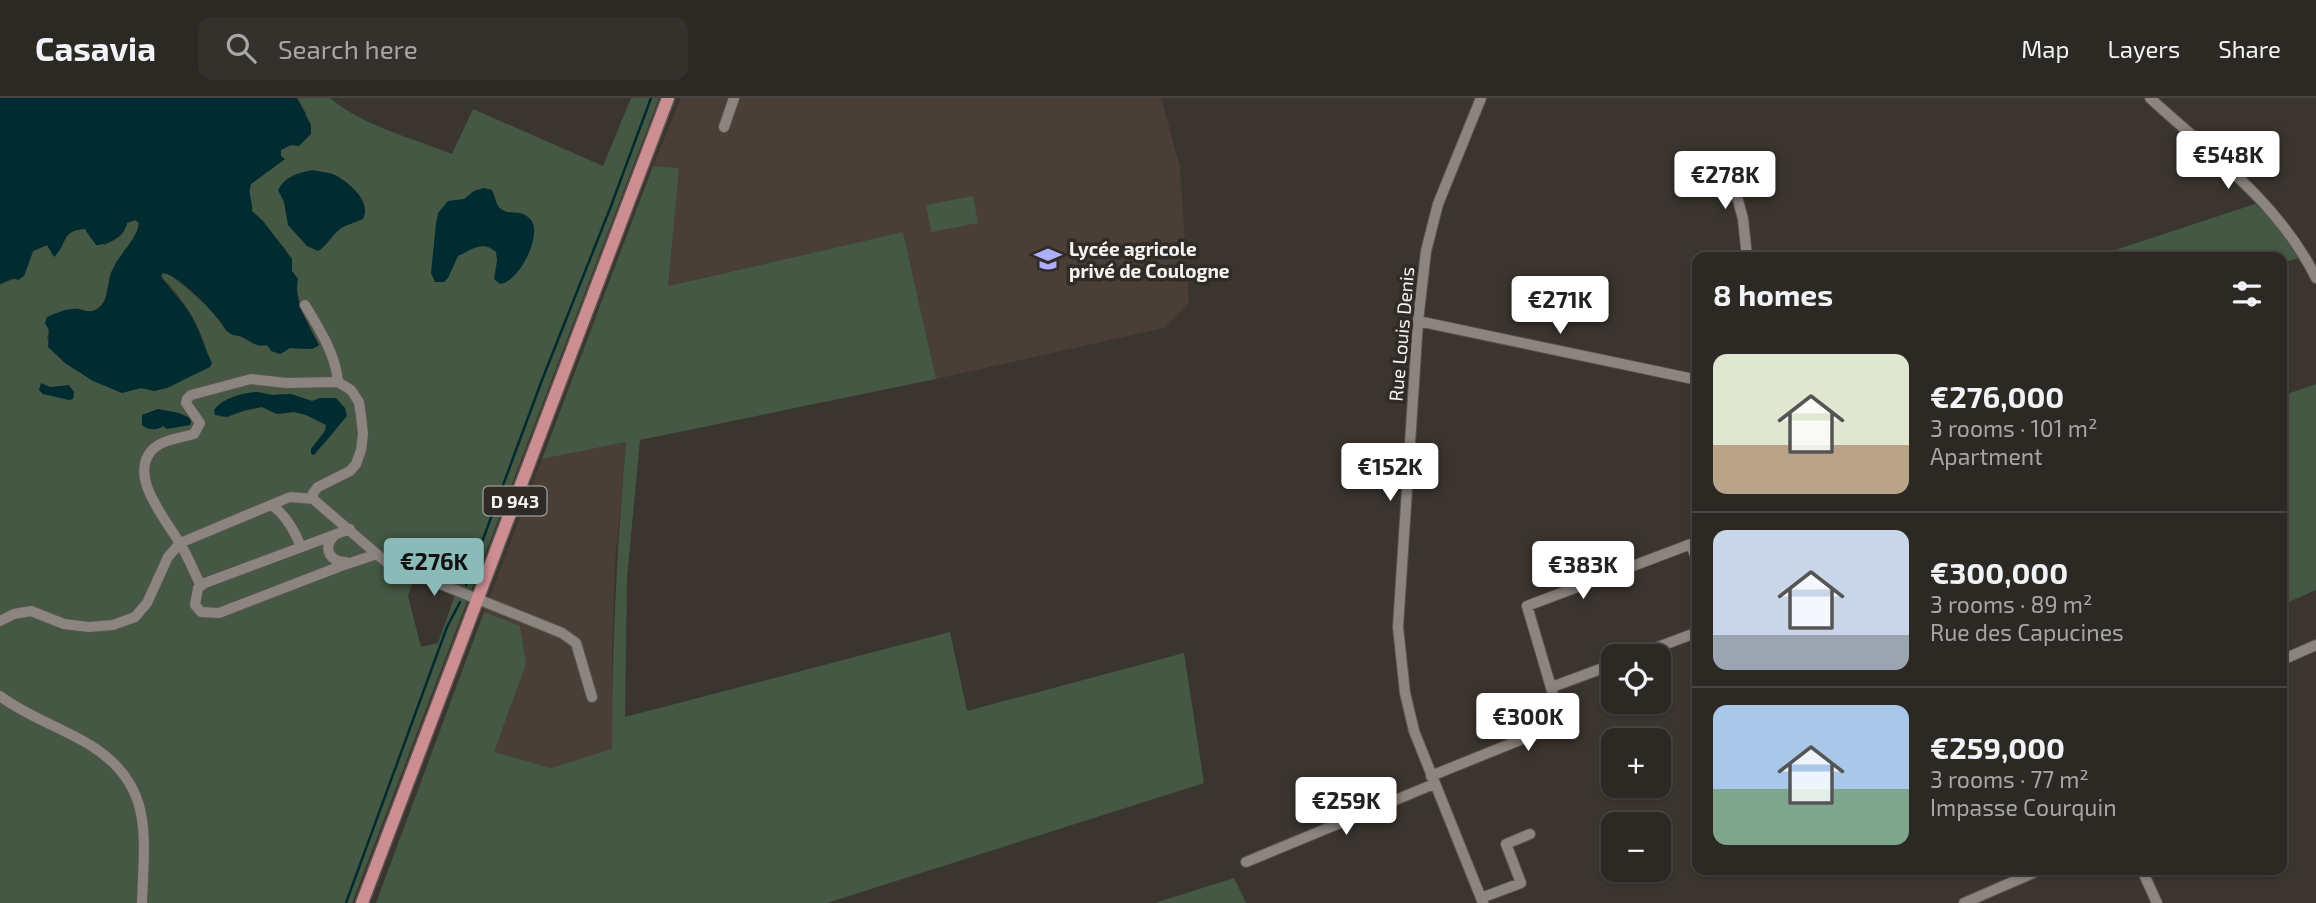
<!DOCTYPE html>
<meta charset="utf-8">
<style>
:root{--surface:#2c2824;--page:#34302c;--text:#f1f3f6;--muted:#a6a6a6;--line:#484441;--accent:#8bbbb9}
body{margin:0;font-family:"Exo 2",sans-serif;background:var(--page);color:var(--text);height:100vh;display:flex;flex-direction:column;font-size:26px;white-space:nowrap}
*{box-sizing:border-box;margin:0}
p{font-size:23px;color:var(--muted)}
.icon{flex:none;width:38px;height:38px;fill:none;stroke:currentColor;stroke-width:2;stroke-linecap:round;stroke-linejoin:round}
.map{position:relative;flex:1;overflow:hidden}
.details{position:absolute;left:1692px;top:154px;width:595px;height:623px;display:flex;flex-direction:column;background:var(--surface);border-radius:14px;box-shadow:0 2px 5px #0004,0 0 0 2px var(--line)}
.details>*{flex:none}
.fabs{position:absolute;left:1601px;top:546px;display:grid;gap:14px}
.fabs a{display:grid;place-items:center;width:70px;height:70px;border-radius:14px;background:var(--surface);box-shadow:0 2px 5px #0004,0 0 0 2px var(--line);font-size:35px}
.price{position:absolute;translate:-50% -60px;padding:0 16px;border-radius:7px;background:#fff;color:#222;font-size:23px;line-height:46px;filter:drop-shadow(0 2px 4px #0008)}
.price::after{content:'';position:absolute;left:50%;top:42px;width:21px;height:16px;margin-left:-10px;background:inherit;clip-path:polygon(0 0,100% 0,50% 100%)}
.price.selected{background:var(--accent);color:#111}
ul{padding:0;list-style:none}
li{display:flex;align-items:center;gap:21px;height:175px;padding:0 21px}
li+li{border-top:2px solid var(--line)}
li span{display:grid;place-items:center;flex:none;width:196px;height:140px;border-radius:14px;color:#555}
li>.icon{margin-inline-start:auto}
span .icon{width:84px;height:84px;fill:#fffc;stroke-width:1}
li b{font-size:30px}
h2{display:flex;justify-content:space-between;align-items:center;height:84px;padding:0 21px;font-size:30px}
header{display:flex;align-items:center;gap:42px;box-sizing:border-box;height:98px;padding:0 35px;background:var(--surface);border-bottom:2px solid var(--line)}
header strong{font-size:33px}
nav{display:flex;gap:38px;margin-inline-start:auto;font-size:24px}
.search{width:490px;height:63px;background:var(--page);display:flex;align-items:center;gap:18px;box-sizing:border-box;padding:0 24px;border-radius:14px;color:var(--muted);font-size:26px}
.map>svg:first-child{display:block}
.built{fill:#4a3f36}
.green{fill:#445844;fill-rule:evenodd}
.water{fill:#002b30}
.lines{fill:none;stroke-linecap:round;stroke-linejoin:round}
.stream{stroke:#002b30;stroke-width:2.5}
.minor-casing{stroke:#595450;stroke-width:12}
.major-casing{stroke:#595450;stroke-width:15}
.minor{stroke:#8b847f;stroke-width:10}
.major{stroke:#cd8e92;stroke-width:12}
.labels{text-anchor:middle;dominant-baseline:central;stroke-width:7;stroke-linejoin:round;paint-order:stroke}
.shield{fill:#312b27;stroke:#bbb6b3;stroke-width:2}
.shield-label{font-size:18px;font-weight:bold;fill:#f6f2ef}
.poi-label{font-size:19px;font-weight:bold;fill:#f6f2ef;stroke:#312b27;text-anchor:start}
.street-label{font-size:19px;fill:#f6f2ef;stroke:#312b27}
</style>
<header>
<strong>Casavia</strong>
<div class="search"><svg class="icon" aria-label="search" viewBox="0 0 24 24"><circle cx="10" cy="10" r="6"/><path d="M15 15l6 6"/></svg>Search here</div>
<nav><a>Map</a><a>Layers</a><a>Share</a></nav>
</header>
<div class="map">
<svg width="2316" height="805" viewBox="0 0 2316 805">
<rect width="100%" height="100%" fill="#3b3530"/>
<!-- built -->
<path class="built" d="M681,0H1161L1180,69L1189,205L1164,230L936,281L903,134L667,188L679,70L653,68Z
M626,344L615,465L612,553V652L551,670L493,654L526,566L520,528L484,514L542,361Z"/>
<!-- green -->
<path class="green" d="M297,0H330C363,28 412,40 452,56L473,11L603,68L631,0H659L352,805H0V186L24,178L33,153L47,147L55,158C68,145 61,132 85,131L91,141L105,147L122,137L127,125L135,122L139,124L137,135L111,174L104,205L96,212L89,214L78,211L62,213L49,231L47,241L141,290C171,296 188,278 210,261L207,258C205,235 181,197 164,182L161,178L163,175L169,176L189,192L209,210L227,233L242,239L253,246L267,247L284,254L289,250L312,251L319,247L302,213L286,152L252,113C253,103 247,97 251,86L285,61L281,59V52L291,47L306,15ZM257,294L272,297L290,296L312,303L320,300H336L337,330L323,347L311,351L325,333L326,327L306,317L294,314L277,316L262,309L220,319L227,301ZM413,482L455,497L438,545L421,549L408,498Z
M653,68L679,70L668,188L903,134L936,281L640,342L627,480L625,619L950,534L967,613L1184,555L1204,685L827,805H376L484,514L520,528L526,566L494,654L551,670L612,651C612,548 617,447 626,344L542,361Z
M973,98L978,125L931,134L926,107Z
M2255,106L2270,119L2299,160L2282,165V159H2094Z
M2316,286V492L2282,507V298Z
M1234,780L1246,805H1155Z"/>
<!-- water -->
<path class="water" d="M0,0H297L311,27V36L299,48L291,47L281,52V58L285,61L251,86C247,97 253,103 252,113L263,123L292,161V173L298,181C293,205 309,227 319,247L312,251L290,250L280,256L271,253L267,247C255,250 252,242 242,239C237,237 231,238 227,233C224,231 223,227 221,224C210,211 180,177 163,175L161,178C170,192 183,204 192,219C200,234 205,251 212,265L210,269L167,290L154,293L141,290L122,295L93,283L65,265L48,249L49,232L45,225L47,219C57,215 68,210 79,211C85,212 89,215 95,212C111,204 106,186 112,173C119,155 136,144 139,125L135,122L127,125C125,138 109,147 96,147L85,131C61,132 68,145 54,159L47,147L33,153L24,178L18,182L13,180L0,186Z
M313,72C320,74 329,74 335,77C350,85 372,104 363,121C355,125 347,126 340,131C331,138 327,148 318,153L307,148L288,127L284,104L278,92C284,79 299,74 313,72Z
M484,90L492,92C495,97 496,108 501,111C510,118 522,110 531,122C543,138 518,185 500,186L494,181L497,163L496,154C483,142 472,151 458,158L448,180L444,184H435L431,175L436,126L438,115L448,103L464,101L474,93Z
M41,285L50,289L69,287L74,294L73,301L69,302L43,296L39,292Z
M257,294L272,297L291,296L312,303L320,300H336L345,310L347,318L314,357L311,356V351L325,333L326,327L306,317L294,314L277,316L262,309L245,312L227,319L215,317L214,312C223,300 242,295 257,294Z
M158,311L179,315L192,321L190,327L167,331L163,328C157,333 147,332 142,327V317Z"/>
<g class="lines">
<!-- stream -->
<path class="stream" d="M466,487L542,282L611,108L651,0
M346,805L447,529L460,504"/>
<defs>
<path id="minor" d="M1481,0L1438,106L1426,153L1418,223L1398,529L1405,595L1414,633L1483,805
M2150,0C2210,55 2280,106 2316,180
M724,29L734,0
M1728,65L1743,121L1747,159
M305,207C319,230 336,257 338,284
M1418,223L1698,282
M271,407C286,416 295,434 301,449
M350,431L205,485L198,490L195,507L201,514L219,515L341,468L377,456
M334,438C322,450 330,464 346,464
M201,488C194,474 188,458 179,444C165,420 127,377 153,351C164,341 181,340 194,336L200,325L186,305L187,301L191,297L251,281L286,285L338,284L351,292L359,304L361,318L363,336L361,352L356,366L350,373L318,389L313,395V401
M0,523L14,516L31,513L64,526L89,529L113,527L135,519L147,505L168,459L180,445L290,399L313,401L386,464L562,535L576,545L592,599
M1634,558L1698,534
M2282,562L2316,547
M1552,589L1614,566
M0,598C28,619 61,629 90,647C155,687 144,739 142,805
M1431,678L1557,627L1560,620L1527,508L1691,446L1698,466
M1246,764L1434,686
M2142,772L2157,805
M1481,800L1521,785L1506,746L1530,736
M1964,805L2040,772"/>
<path id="major" d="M362,805L668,0"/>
</defs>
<!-- minor casing -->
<use href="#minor" class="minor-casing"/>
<!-- major casing -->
<use href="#major" class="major-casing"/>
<!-- minor -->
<use href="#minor" class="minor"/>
<!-- major -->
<use href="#major" class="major"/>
</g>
<!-- icons -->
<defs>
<symbol id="school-bare" viewBox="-9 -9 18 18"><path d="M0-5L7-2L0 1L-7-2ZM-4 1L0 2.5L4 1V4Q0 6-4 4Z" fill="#afaefa" stroke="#312b27" stroke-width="2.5" paint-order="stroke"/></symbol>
</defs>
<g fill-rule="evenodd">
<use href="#school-bare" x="1029" y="142" width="38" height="38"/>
</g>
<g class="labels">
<!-- shield labels -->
<rect class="shield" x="483.5" y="388.5" width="63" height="29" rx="5"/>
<g class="shield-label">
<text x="515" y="403">D 943</text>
</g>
<!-- poi labels -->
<g class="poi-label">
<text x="1069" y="150">Lycée agricole<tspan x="1069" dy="22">privé de Coulogne</tspan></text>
</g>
<!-- street labels -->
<g class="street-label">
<text transform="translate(1401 236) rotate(-85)">Rue Louis Denis</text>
</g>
</g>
</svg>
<div class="fabs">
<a><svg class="icon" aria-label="locate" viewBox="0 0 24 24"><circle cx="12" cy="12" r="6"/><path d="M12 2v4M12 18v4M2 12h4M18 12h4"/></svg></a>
<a>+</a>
<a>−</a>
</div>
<b class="price" style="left:2228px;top:93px">€548K</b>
<b class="price" style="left:1725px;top:113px">€278K</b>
<b class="price" style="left:1560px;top:238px">€271K</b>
<b class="price" style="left:1390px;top:405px">€152K</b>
<b class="price selected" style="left:434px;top:500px">€276K</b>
<b class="price" style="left:1583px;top:503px">€383K</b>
<b class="price" style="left:1528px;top:655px">€300K</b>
<b class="price" style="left:1346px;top:739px">€259K</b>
<section class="details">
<h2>8 homes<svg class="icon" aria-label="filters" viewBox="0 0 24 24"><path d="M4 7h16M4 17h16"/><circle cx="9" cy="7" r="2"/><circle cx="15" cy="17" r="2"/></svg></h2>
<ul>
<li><span style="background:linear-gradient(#dfe7d0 65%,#b9a48a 0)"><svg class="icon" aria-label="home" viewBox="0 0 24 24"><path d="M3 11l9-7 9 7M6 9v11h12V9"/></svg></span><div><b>€276,000</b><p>3 rooms · 101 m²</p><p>Apartment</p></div></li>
<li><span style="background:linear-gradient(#c9d6e8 75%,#9aa5b1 0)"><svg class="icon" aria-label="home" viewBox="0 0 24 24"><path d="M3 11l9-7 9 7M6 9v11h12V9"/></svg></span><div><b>€300,000</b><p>3 rooms · 89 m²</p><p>Rue des Capucines</p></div></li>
<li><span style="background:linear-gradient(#a9c7e8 60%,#7fa58c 0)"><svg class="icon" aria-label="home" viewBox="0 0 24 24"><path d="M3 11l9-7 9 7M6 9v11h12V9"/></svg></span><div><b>€259,000</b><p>3 rooms · 77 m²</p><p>Impasse Courquin</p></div></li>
</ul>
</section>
</div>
